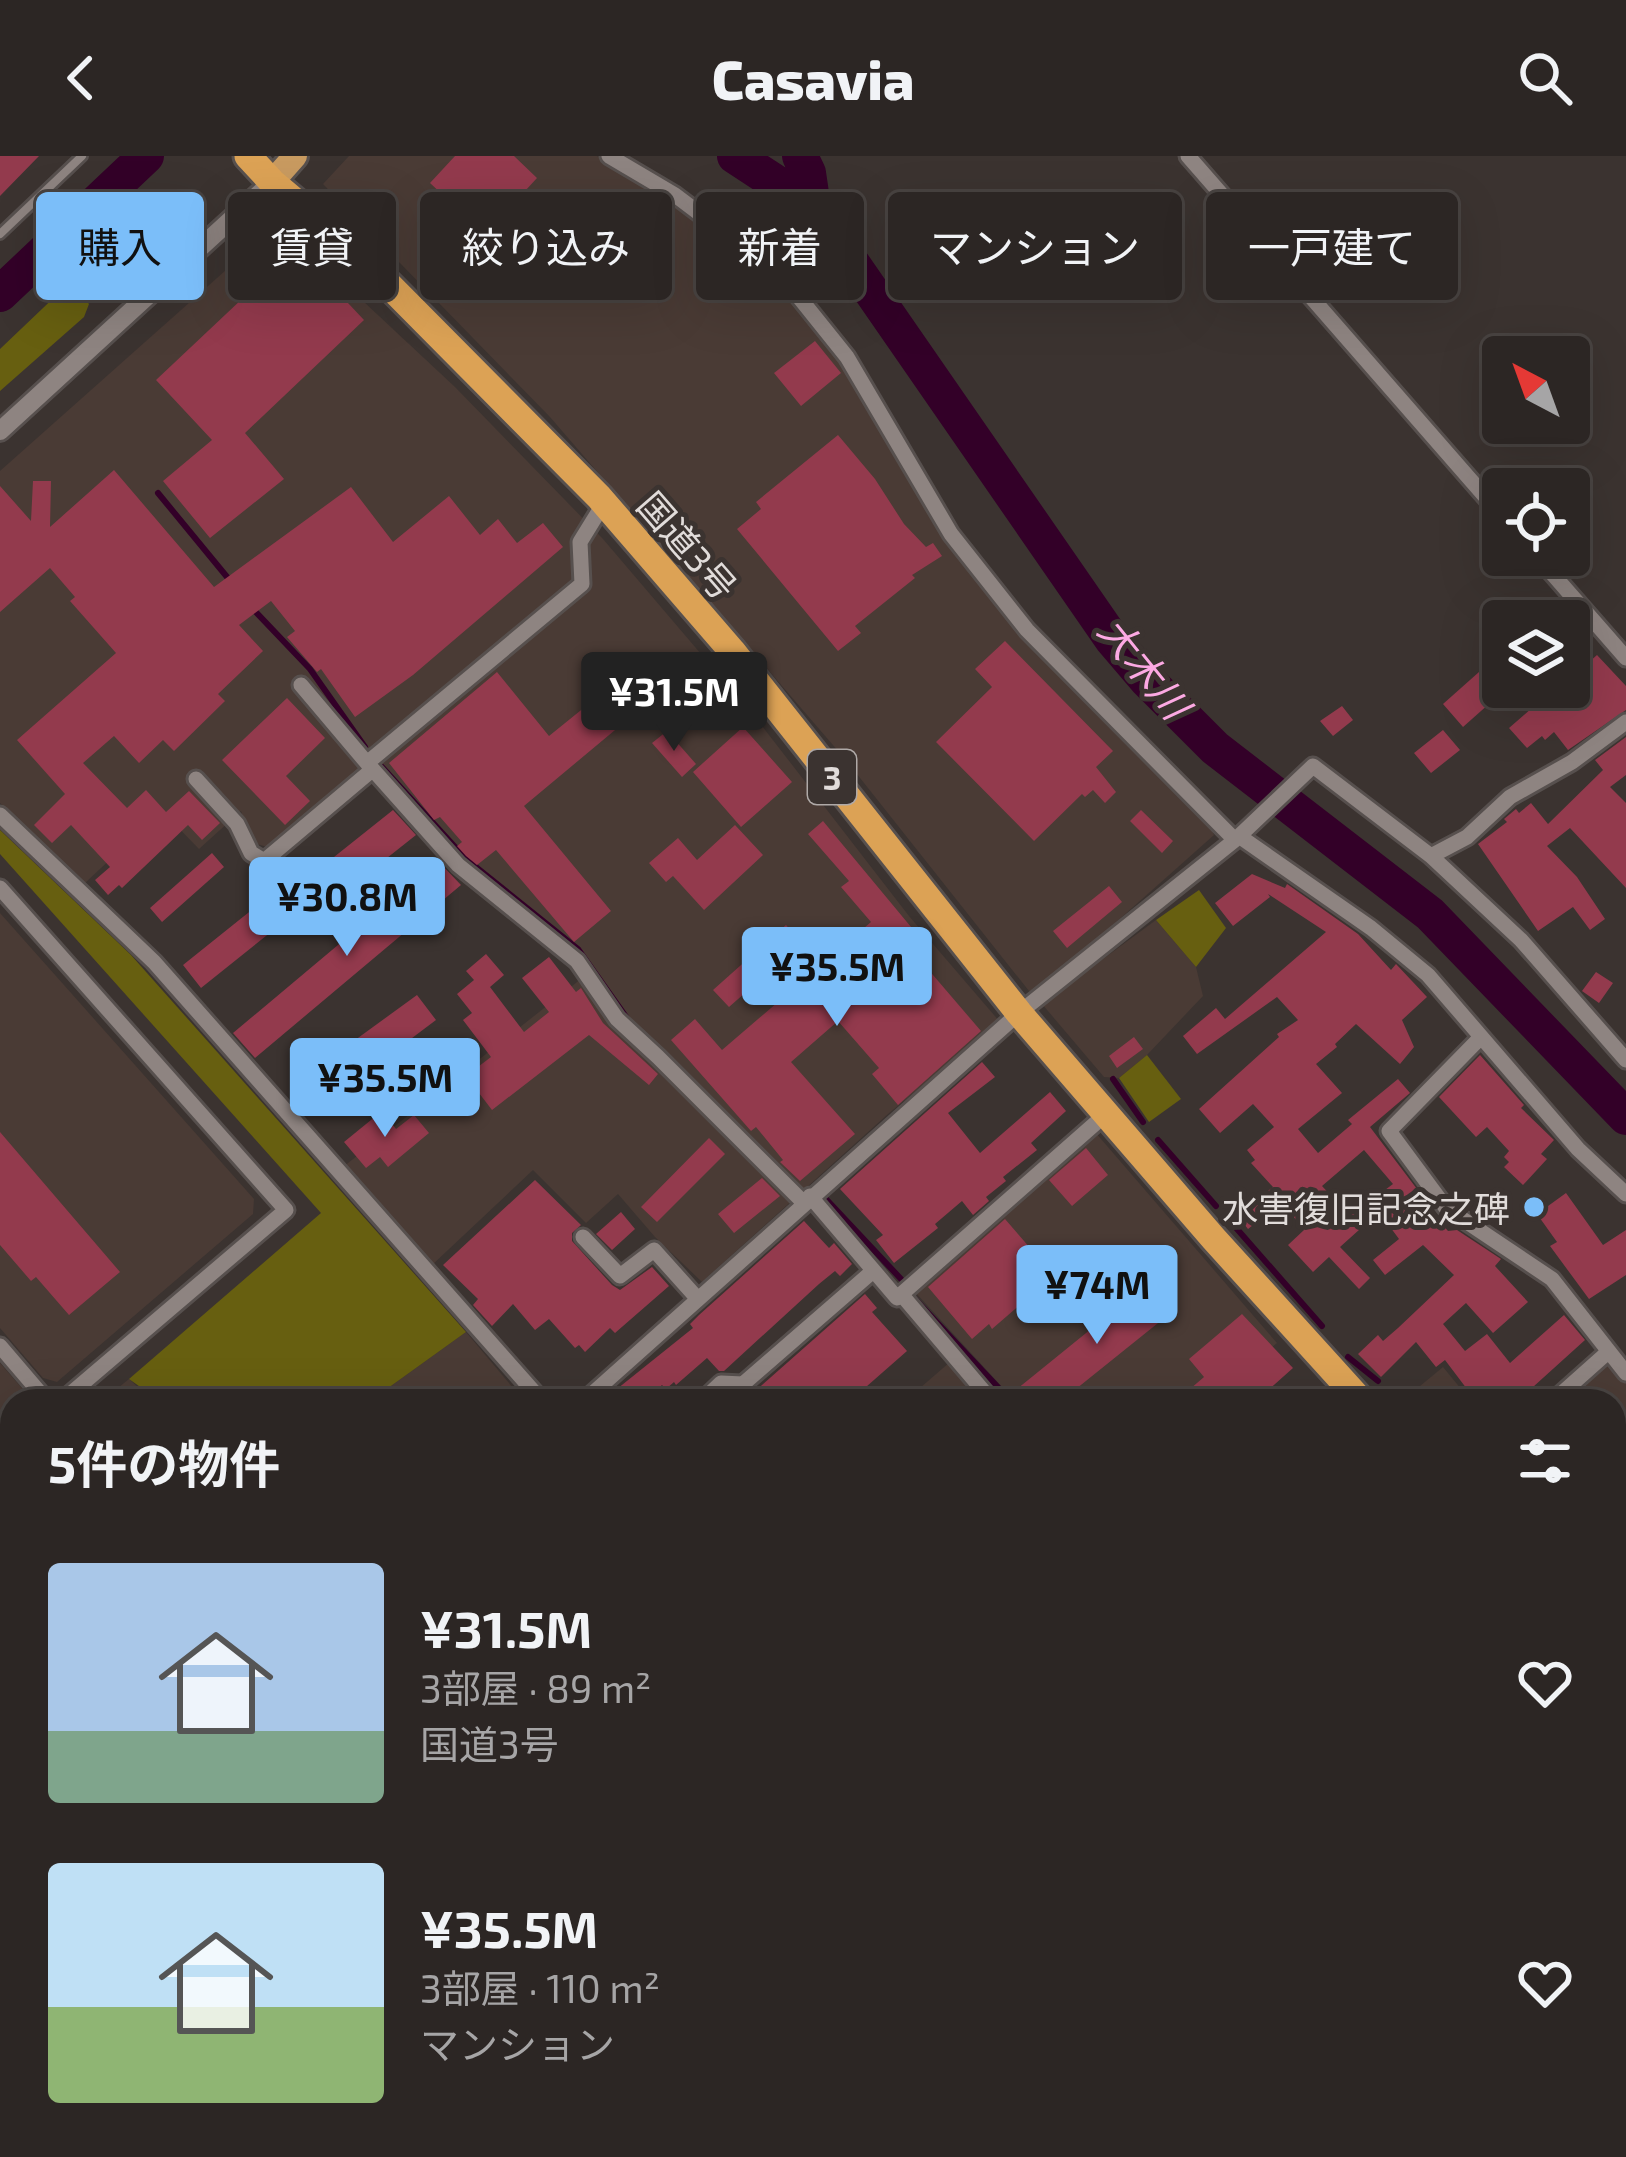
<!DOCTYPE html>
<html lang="ja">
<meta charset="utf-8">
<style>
:root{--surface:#2c2624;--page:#383231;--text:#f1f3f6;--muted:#a6a5a6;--line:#484341;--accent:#7bbef9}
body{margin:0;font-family:"Exo 2","Noto Sans JP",sans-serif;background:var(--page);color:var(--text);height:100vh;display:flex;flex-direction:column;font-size:45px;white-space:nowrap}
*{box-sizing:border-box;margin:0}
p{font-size:39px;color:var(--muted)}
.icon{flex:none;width:66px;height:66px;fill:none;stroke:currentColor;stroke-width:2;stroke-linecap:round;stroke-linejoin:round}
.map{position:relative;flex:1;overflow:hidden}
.sheet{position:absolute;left:0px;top:1233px;width:1626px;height:768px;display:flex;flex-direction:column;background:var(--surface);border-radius:36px 36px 0 0;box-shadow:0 12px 48px #0002,0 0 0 3px var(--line)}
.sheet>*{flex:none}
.hud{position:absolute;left:36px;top:36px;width:1554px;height:108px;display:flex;gap:24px}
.needle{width:78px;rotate:319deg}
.buttons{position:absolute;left:1482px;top:180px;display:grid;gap:24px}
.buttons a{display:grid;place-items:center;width:108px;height:108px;border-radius:12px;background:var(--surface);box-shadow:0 12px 48px #0002,0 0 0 3px var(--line);font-size:60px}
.price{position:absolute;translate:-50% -102px;padding:0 27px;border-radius:12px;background:var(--accent);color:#111;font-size:39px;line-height:78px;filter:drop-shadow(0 3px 6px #0008)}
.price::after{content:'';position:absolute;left:50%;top:72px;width:36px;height:27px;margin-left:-18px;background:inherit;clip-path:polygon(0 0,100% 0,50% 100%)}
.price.on{background:#222;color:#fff}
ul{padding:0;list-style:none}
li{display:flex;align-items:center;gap:36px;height:300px;padding:0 48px}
li span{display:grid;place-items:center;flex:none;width:336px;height:240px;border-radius:12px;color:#555}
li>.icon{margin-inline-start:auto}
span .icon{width:144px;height:144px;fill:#fffc;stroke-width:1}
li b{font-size:51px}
h2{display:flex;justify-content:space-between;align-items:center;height:144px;padding:0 48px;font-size:51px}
.chip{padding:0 42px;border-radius:12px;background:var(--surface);box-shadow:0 12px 48px #0002,0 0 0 3px var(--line);font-size:42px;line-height:108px}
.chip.on{background:var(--accent);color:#111}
header{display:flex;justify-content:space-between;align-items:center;height:156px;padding:0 48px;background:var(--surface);font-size:54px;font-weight:800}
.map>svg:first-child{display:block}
.built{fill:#4a3b35}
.green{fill:#675f10}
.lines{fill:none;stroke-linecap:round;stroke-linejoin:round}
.stream{stroke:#330028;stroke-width:6}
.river{stroke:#330028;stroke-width:36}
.building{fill:#933a4d;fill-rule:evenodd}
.service-casing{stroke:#57504e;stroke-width:14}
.minor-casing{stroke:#57504e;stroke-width:21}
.tertiary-casing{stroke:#57504e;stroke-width:24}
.primary-casing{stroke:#57504e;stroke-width:30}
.trunk-casing{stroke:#57504e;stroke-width:33}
.service{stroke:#8e8481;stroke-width:8}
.minor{stroke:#8e8481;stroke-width:15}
.tertiary{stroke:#8e8481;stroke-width:18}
.primary{stroke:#c89a60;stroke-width:24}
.trunk{stroke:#dca255;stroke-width:27}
.poi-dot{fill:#7bbef9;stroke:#3b3330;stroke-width:4.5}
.labels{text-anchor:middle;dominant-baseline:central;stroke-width:10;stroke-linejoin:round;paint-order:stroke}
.shield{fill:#3b3330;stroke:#afa9a7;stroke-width:3}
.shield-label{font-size:33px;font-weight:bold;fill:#e1dcda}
.street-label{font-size:36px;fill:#e1dcda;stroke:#3b3330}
.poi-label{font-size:36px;fill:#e1dcda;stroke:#3b3330;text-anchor:end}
.water-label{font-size:39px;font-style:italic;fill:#fca9e3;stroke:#3b3330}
</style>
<header><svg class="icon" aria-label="back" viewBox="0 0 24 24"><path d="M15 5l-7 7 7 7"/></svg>Casavia<svg class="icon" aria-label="search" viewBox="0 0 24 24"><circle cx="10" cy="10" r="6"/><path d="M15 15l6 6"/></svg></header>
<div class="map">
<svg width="1626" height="2001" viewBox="0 0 1626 2001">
<rect width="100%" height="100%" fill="#3b3330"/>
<!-- built -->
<path class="built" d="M349,0H597L669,42L774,123L842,205L1025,480L1184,647L1207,663L1214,679L1041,833L1029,835L845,603L550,261L323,28Z
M279,83L303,89L455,231L603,383L759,566L909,760L1000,866L888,958L702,1126L655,1081L618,1038L586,1067L533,1014L431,1110L343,1011L591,815L576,796L468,706L381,611L356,616L270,692L251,686L241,655L199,693L162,655L85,727L0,647V315L253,90Z
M0,757L254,1043L253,1058L57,1226L43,1222L0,1172Z
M1156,764L1196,811L1203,840L1147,899L1119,922L1104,921L1042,848Z
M1095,976L1277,1187L1208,1245H1015L915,1136Z
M466,1176L524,1245H370Z
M950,1206L982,1245H905Z
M0,1207L27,1238V1245H12V1264L0,1275Z
M1608,1207L1626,1225V1263L1614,1274V1245H1568Z
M1443,1211L1471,1245H1402Z
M129,1223L141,1234L160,1245H102Z
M12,1319V1710L0,1696V1330Z
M1626,1333V1484L1614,1471V1342Z
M1614,1537L1626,1549V1923L1614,1933Z
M0,1798L12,1812V1989H163L174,2001H0Z
M250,1989H629L614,2001H260Z
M690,1989H1267L1278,2001H676Z
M1289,1989H1549L1535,2001H1300Z"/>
<!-- green -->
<path class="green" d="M64,132L80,137L89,148L84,161L0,235V193Z
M0,674L131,799L466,1176L370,1245H160L129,1223L321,1057L0,698Z
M1199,734L1226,772L1196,811L1156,764Z
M1147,899L1181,943L1149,966L1119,922Z"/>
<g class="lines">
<!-- stream -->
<path class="stream" d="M158,337L232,427
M251,451L310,513L365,591
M382,611L466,703L578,793L629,865
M1113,923L1143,966
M1158,984L1216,1050
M827,1044L901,1123
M1230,1065L1322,1170
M914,1142L1011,1245
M1348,1201L1378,1225
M1389,1235L1399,1245
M1614,1914L1622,1923
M1611,2001L1626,1988"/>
<!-- river -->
<path class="river" d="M735,0L813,51L1112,483L1147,524L1215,592L1430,758L1626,961
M800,0L808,17L813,51
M0,138L146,0"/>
</g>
<!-- building -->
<path class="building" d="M0,0H39L0,40Z
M455,0H514L537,22L502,60L478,38L460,55L430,27Z
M300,96L364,164L245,277L284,323L210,382L163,325L212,284L156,224L262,124L265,127Z
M815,185L841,217L801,250L774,217Z
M838,279L875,323L904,368L926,391L933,387L942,400L912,419L915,422L855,470L861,477L838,495L737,373L761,353L756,346Z
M114,314L214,431L351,331L393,386L449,340L480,379L498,363L517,387L543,367L563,391L413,519L355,561L321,513L317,516L287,481L295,475L271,445L239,469L263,495L218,538L225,545L174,595L163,584L139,607L114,580L83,607L127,652L146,634L166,656L189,635L220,667L202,684L188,669L122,732L119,729L108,739L95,724L110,711L71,669L52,687L34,669L65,638L17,584L116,497L70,445L75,441L50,412L0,456V330L31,365L33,325H51L50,371Z
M1005,485L1113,595L1096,611L1116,636L1105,647L1093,634L1085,641L1082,638L1034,685L936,586L992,531L975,513Z
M1597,499L1626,530V554L1568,594L1554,576L1545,584L1542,580L1527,592L1509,572L1556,531H1569V518L1585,503L1588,507Z
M1488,508L1503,525V531H1508L1463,571L1443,548Z
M497,516L549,580L622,521L645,549L524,650L611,755L574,786L496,694L477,709L466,700L457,690L462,686L440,661L434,664L389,607Z
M287,542L325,582L286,620L310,645L285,669L222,604Z
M1342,550L1353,564L1333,580L1320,565Z
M743,571L792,626L741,671L693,616Z
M1443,574L1460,594L1431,617L1414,597Z
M667,575L696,608L682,621L652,587Z
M1626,581V619L1610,631L1626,647V732L1570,672L1547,690L1577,721L1605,763L1590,774L1573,751L1538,775L1478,688L1507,666L1504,663L1516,653L1519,657L1531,647L1548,668L1603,614L1595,604Z
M393,654L416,679L305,767L296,756L201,832L183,809L269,740L275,748Z
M1141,654L1173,685L1162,697L1130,665Z
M823,665L926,789L915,798L981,875L898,949L872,918L879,912L838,865L791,906L855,978L800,1025L780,1006L783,1004L756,971L751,975L671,884L695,863L722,894L871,766L841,731L849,725L808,678Z
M735,669L763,699L704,754L673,720L666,726L649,707L678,682L697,704Z
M212,697L224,711L162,766L150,752Z
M438,705L461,729L255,902L233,877Z
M1252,718L1285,732L1287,728L1358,778L1391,814L1396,808L1427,841L1402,864L1414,891L1400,908L1356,868L1335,888L1337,891L1316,908L1342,937L1298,973L1318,997L1352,968L1348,964L1398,923L1410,937L1370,971L1420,1037L1417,1039L1448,1075L1457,1074L1501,1103L1495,1110L1528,1146L1493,1177L1466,1147L1443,1168L1465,1195L1487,1178L1510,1207L1564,1159L1585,1184L1533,1231L1540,1238L1531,1245H1476L1445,1204L1436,1211L1416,1186L1381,1221L1358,1198L1378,1179L1383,1185L1398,1172L1454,1119L1423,1089L1385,1119L1373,1104L1399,1083L1379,1056L1340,1091L1370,1122L1359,1133L1329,1101L1313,1116L1288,1089L1304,1074L1282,1046L1248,1073L1237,1059L1273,1031L1251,1007L1255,1004L1247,994L1274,971L1253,948L1220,977L1199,953L1279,881L1277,878L1298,864L1277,841L1197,898L1183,880L1216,852L1225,863L1326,776L1268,738L1270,741L1233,770L1215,747ZM1364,994L1393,1028L1350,1060L1322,1030Z
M1109,730L1122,746L1067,792L1053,775Z
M786,769L802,787L729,851L713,834Z
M486,798L504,819L490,831L524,876L549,856L522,822L549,801L576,836L581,832L603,867L658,918L649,929L589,879L492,954L466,920L491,901L463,864L472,857L457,838L474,824L466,815Z
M1596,816L1613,827L1599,847L1582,835Z
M417,839L436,864L315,955L301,937L314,927L307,919Z
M1134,881L1143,893L1117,912L1109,900Z
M1480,899L1524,949L1521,952L1554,984L1541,998L1547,1003L1523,1029L1504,1011L1509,1006L1504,1001L1509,995L1487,971L1476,981L1439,941Z
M982,906L995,921L948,957L980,997L1050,936L1066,955L1031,987L1037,994L1003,1021L1006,1025L986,1041L989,1045L973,1059L962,1045L935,1068L938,1072L894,1107L876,1084L883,1079L840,1033Z
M382,955L396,973L414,959L429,977L388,1011L380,1001L366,1012L344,986Z
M0,976L120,1116L69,1159L36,1121L31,1125L0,1089Z
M709,982L725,998L657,1066L641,1051Z
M1086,992L1108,1019L1072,1050L1049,1024Z
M762,1022L780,1040L734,1077L718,1058Z
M535,1024L581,1069L572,1077V1085L612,1129L620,1134L652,1111L669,1130L615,1177L610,1172L585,1196L579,1189L575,1192L549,1163L535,1174L513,1148L492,1170L473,1149L478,1143L443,1109Z
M1566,1037L1603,1089L1626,1074V1119L1589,1143L1550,1090L1557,1086L1537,1058Z
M621,1056L635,1073L612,1094L596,1078Z
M1005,1063L1050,1115L1024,1137L1028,1142L992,1173L989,1168L972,1183L928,1131Z
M804,1065L829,1092L834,1087L852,1108L840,1120L835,1115L819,1128L724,1215H719L707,1202L676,1229L674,1226L666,1233L662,1229L643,1245H602L693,1172L690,1168L699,1159Z
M1149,1126L1173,1155L1061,1245H1026L1017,1233Z
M865,1138L877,1152L872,1156L907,1195L850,1245H744Z
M1242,1158L1293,1212L1256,1245H1217L1211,1238L1202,1245H1176L1204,1221L1189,1203Z"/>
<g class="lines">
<defs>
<path id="service" d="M0,78L82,0
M1486,1989L1497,2001"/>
<path id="minor" d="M609,0L675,39L782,120L847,201L951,378L1027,474L1235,684
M1188,0L1503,361
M1536,399L1626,502
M301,529L367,607L582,428L580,386L604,347
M367,607L458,709L577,805L617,863L658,901L803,1046
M196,623L237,668L251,697L264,705L372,614
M0,659L154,806L542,1245
M1239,680L1371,772L1428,819L1578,993L1626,1038
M1431,700L1467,681L1510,641L1572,606L1626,566
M0,732L286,1054L62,1245
M1481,881L1389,975L1446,1052L1552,1123L1626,1217
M810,1040L897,1142L1106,958
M583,1081L620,1120L654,1094L697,1142
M901,1138L992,1245
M0,1190L47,1245
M584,1245L1019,857L1235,684L1313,610L1431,700L1521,784L1626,904
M702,1245L721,1227L743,1228L873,1115
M1553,1245L1608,1196
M0,1298L12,1288
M1278,1989L1290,2001"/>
<path id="tertiary" d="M0,275L272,26
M0,1745L12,1759
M1614,1962L1626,1952
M210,1989L220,2001
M649,2001L663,1989
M1568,2001L1582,1989"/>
<path id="primary" d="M272,26L295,0"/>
<path id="trunk" d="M248,0L272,26L361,101L599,341L732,495L1019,857L1214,1083L1361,1245
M1614,1512L1626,1524"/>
</defs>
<!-- service casing -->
<use href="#service" class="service-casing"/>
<!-- minor casing -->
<use href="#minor" class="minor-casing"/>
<!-- tertiary casing -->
<use href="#tertiary" class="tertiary-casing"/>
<!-- primary casing -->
<use href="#primary" class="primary-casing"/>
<!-- trunk casing -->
<use href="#trunk" class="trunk-casing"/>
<!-- service -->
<use href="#service" class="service"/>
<!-- minor -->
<use href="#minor" class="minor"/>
<!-- tertiary -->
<use href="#tertiary" class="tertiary"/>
<!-- primary -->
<use href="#primary" class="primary"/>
<!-- trunk -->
<use href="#trunk" class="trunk"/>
</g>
<!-- markers -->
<circle class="poi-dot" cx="1534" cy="1051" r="12"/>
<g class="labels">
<!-- shield labels -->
<rect class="shield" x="808" y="594" width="48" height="54" rx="9"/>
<g class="shield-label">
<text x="832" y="621">3</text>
</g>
<!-- street labels -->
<g class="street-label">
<text transform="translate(688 389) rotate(49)">国道3号</text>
</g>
<!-- poi labels -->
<g class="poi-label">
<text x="1510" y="1051">水害復旧記念之碑</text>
</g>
<!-- water labels -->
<g class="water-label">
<text transform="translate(1145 511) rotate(51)">大木川</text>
</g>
</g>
</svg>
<div class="buttons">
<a><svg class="needle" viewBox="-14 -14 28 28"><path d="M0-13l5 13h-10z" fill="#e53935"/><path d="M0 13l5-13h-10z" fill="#a6a5a6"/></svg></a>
<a><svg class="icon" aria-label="locate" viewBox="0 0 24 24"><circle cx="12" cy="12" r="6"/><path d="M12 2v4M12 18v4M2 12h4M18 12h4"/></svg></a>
<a><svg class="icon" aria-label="layers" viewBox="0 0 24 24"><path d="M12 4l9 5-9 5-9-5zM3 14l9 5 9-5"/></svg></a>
</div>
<b class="price on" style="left:674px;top:598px">¥31.5M</b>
<b class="price" style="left:347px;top:803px">¥30.8M</b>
<b class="price" style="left:837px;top:873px">¥35.5M</b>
<b class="price" style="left:385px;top:984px">¥35.5M</b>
<b class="price" style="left:1097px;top:1191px">¥74M</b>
<div class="hud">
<a class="chip on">購入</a>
<a class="chip">賃貸</a>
<a class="chip">絞り込み</a>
<a class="chip">新着</a>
<a class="chip">マンション</a>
<a class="chip">一戸建て</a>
</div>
<section class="sheet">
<h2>5件の物件<svg class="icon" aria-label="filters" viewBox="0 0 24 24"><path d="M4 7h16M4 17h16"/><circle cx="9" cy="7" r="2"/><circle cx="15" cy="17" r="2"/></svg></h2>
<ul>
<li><span style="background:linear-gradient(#a9c7e8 70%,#7fa58c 0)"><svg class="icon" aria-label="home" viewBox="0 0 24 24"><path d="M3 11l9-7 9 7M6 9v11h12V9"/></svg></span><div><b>¥31.5M</b><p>3部屋 · 89 m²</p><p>国道3号</p></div><svg class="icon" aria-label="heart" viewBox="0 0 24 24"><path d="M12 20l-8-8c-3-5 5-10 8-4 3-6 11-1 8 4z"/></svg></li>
<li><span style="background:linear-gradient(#bfe0f5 60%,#8fb573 0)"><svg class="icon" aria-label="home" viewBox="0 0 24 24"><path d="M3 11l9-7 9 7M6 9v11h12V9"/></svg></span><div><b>¥35.5M</b><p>3部屋 · 110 m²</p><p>マンション</p></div><svg class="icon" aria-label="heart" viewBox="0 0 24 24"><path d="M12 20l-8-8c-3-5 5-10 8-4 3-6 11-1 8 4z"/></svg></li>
</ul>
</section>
</div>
